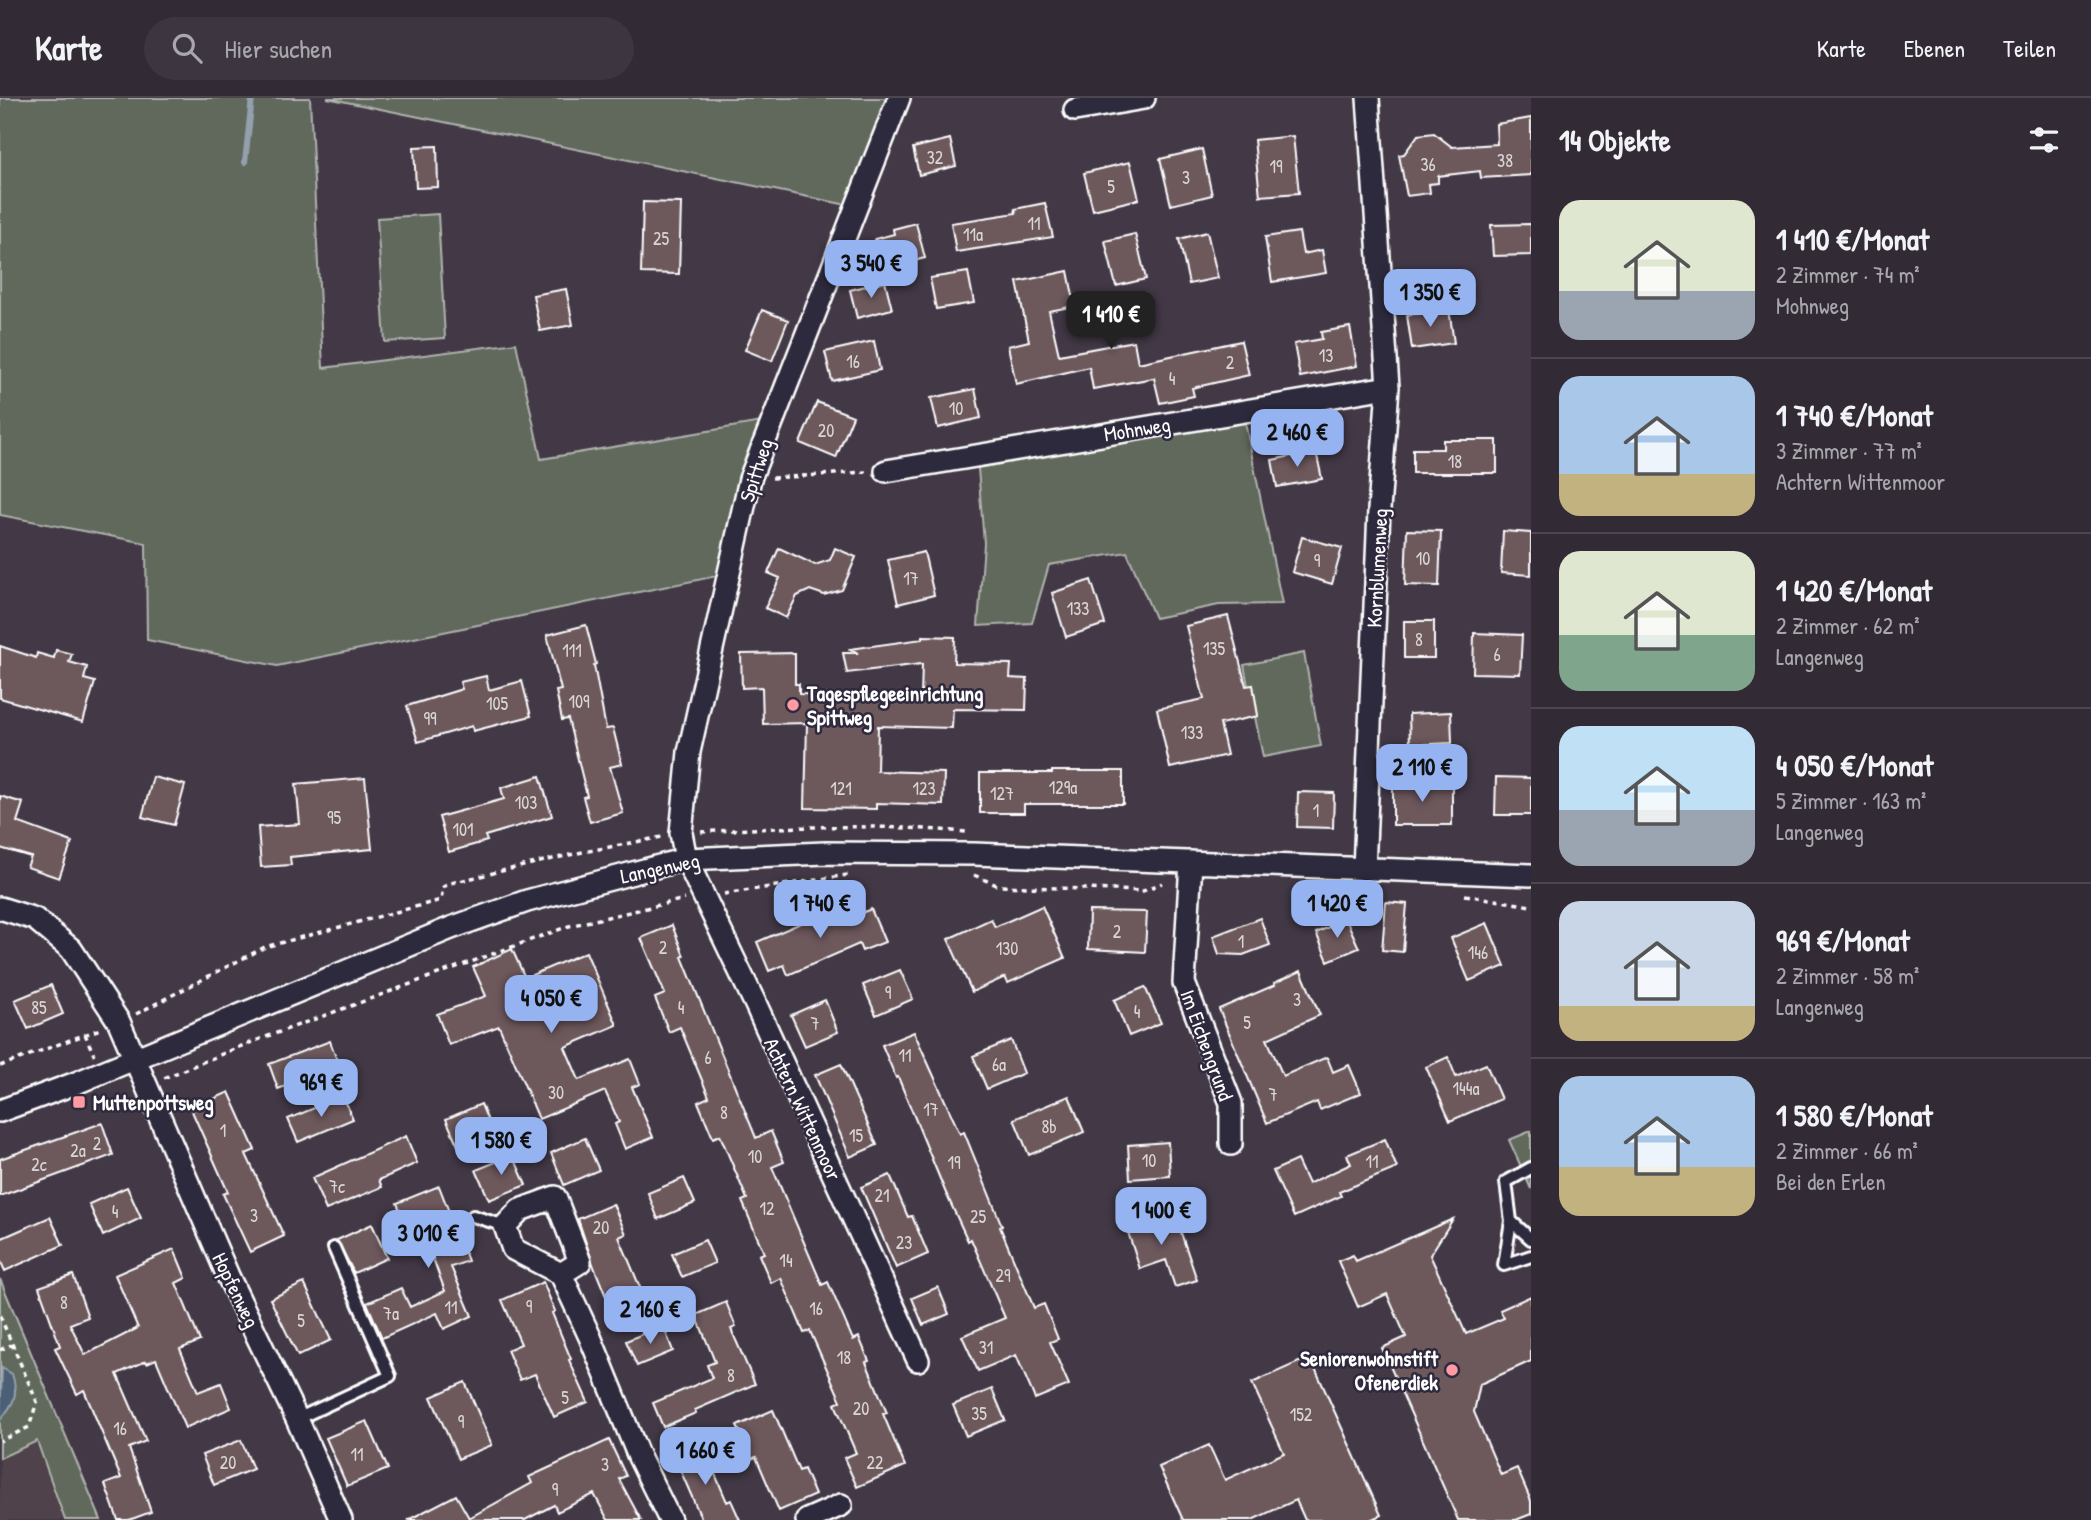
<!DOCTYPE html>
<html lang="de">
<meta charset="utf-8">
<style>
:root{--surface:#322a34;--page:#3d3640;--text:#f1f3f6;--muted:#a8a7ac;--line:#4d464f;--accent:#95b2f1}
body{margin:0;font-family:"Patrick Hand",sans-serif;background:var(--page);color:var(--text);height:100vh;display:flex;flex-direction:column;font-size:26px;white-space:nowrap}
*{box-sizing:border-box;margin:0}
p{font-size:23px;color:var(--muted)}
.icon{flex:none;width:38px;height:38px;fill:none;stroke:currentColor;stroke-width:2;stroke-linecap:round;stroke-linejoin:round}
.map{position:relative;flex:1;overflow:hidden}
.sheet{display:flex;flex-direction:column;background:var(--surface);width:560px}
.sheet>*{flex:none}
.price{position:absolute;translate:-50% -60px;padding:0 16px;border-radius:14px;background:var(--accent);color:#111;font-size:23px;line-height:46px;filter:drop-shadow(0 2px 4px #0008)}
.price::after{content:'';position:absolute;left:50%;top:42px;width:21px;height:16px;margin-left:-10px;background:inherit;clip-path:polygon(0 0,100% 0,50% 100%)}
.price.current{background:#222;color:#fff}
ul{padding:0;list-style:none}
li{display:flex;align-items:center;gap:21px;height:175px;padding:0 28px}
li+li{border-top:2px solid var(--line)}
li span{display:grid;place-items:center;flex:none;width:196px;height:140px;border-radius:21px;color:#555}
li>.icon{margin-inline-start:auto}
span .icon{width:84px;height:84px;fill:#fffc;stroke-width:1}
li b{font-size:30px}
h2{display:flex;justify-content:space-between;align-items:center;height:84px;padding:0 28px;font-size:30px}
header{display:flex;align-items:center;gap:42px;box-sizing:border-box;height:98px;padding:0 35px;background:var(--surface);border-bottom:2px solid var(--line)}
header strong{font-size:33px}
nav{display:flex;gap:38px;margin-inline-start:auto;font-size:24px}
.search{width:490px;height:63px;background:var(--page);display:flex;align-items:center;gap:18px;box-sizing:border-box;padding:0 24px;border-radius:38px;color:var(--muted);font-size:26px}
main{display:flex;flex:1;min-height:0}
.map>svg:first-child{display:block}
.built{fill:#4f424c}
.green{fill:#61695c;stroke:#b0b4ae;stroke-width:2}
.water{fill:#4c6177;stroke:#94a0ad;stroke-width:2}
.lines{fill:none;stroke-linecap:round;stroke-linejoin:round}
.stream{stroke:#94a0ad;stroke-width:6}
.building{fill:#6d595b;stroke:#fff;stroke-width:2}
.service-casing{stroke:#fff;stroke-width:16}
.minor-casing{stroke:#fff;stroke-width:26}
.path{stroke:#fff;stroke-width:3.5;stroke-dasharray:5 5;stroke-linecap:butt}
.service{stroke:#2f2a3d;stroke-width:10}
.minor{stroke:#2f2a3d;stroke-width:21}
.poi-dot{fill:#ff9aa2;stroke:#2f2a3d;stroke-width:2.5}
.labels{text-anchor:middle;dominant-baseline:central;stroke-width:5;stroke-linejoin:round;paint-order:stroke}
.number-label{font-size:18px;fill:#dad6d6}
.street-label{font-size:21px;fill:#fff;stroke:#2f2a3d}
.poi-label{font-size:21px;font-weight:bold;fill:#fff;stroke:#2f2a3d;text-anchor:start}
</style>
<header>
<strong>Karte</strong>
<div class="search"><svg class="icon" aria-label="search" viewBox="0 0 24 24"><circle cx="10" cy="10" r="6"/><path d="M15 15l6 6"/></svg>Hier suchen</div>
<nav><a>Karte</a><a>Ebenen</a><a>Teilen</a></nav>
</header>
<main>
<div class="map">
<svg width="1531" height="1422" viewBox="0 0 1531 1422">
<rect width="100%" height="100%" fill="#423846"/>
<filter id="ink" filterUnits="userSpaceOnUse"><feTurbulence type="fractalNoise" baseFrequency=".0143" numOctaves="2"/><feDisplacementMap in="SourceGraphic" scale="14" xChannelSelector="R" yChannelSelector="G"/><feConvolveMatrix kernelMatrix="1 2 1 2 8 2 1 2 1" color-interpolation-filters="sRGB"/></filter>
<g filter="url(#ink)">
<!-- built -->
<path class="built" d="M36,1344L64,1422H0V1360Z"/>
<!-- green -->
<path class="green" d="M0,0H310L323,270L516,245L541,361L773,322L727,476L277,568L147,542L146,445L0,417Z
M327,0H899L857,109Z
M438,116L445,240L385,244L377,120Z
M1243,314L1282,506L1219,507L1155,520L1127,454L1049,467L1032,525L978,528L984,445L977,358Z
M1304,555L1321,648L1263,659L1255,619L1258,618L1253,588H1248L1244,567Z
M1531,1033V1091L1509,1042Z
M0,1181L101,1422H65L37,1343L0,1360Z"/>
<!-- water -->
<path class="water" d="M2,1270L12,1276C19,1297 14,1306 0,1322Z"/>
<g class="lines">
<!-- stream -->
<path class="stream" d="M245,64L252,0"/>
</g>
<!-- building -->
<path class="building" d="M1531,20V77L1481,80L1480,73L1438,78V85L1429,86L1430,95L1407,98L1399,57L1404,56L1418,37L1434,35L1452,49L1497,46L1496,26Z
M1293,38L1299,95L1260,98L1254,42Z
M950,41L956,68L919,77L913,50Z
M437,48L438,89L416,90L414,49Z
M1202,51L1212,97L1171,107L1160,61Z
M1130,64L1139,101L1093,112L1084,75Z
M643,104L681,105L679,176L641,175Z
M1045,105L1053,139L956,154L951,125L1016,115L1015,111Z
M916,125L925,160L883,171L875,141L894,136L893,131Z
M1531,126V157L1493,158L1491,127Z
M1207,134L1218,180L1189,186L1179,141Z
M1299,134L1303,156L1322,152L1326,175L1272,184L1265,139Z
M1135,136L1146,181L1116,188L1105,143Z
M1068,173L1075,208L1049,213L1059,257L1134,243L1138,265L1241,243L1249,277L1192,290L1194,298L1160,305L1154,280L1093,291L1089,269L1016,286L1008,248L1029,243L1017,184Z
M968,174L974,205L936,211L930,180Z
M885,183L892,211L857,220L850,192Z
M566,191L573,227L540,233L533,197Z
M1449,211L1454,245L1412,251L1407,217Z
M762,212L788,222L772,263L745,252Z
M1350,229L1357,268L1300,279L1294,246L1322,241L1321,234Z
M874,243L880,272L832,283L825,254Z
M975,291L981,320L938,330L931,300Z
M817,304L853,318L836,360L800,345Z
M1443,342H1497V375H1413V351H1443Z
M1316,353L1322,381L1277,389L1272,362Z
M1407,432L1441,433L1439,488L1405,487Z
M1503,433L1531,435V477L1501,475Z
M1302,439L1342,450L1332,486L1292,474Z
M779,450L815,467L830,462L835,450L856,459L842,492L824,497L810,492L797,498L786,520L765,510L780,480L768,475Z
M924,454L934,497L898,506L888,462Z
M1091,482L1105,526L1066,539L1052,495Z
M1228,518L1246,588L1253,587L1258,618L1220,626L1227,657L1170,670L1157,611L1204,601L1186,528Z
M1404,523H1434V560H1404Z
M586,527L596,566L594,567L606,631L613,630L622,666L610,669L623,715L590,724L583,699L587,698L568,621L562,622L556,593L561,592L547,537Z
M1474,535L1522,537L1520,576L1473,575Z
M923,538L955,539L954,565L1011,566L1010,580L1027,581L1026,612L953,611L952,630L878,628L877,673L944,675L943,707L876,705V711L805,710L807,625L763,626L762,589L742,590L741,556L795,555V586H799V596L921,599L922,566L847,575L843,555H858L850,551L923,541Z
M0,548L36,560L37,555L54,560L56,552L72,556L69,564L87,569L84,581L95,584L83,624L0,600Z
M486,578L489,592L522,583L531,618L473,633L472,628L418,644L407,608L462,591L460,584Z
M1451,614L1452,645L1410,647L1409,616Z
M1052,673H1123V706H1024V715H980V675H1052Z
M540,678L552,718L485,738L487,743L449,754L439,719L504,701L501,690Z
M153,679L185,687L174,727L142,719Z
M1496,679L1531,680V717H1495Z
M365,680L372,751L290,759L291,767L261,769L258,729L300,726L296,686Z
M1393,686H1452V727H1393Z
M1298,694L1334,695L1333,730L1297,729Z
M0,698L23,705L17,724L72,744L59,780L27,769L31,759L0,750Z
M1386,804L1407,806L1403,854L1382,852Z
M1042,808L1065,860L1008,885L1005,879L972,894L948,841L991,821L995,829Z
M848,811L852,819L871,811L885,844L862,853L859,846L788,877L784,867L769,873L757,844L824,815L826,820Z
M1089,813L1147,814L1145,854L1088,851Z
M1260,820L1270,847L1243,857L1219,856L1213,838Z
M1346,821L1359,850L1328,863L1316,835Z
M1487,825L1505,868L1469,883L1451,840Z
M672,827L684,858L682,859L756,1040L771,1033L784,1064L772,1069L822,1187L828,1184L853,1242L859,1239L869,1263L866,1264L887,1315L883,1316L905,1368L857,1389L844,1360L856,1355L835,1306L841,1303L810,1233L804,1235L781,1180L771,1185L759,1157L764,1155L742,1103L747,1101L720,1037L713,1040L698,1004L709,999L680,929L669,934L655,900L665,896L641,840Z
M512,851L525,880L586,854L617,927L565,949L579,982L630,961L640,986L632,989L653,1039L625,1051L615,1026L619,1024L605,993L539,1021L499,928L449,947L437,916L486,898L473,869Z
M900,872L913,901L876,917L863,887Z
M1301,873L1320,917L1267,941L1283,978L1327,959L1333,974L1349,967L1361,995L1320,1012L1317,1004L1267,1025L1219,911L1275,887L1274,885Z
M51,887L63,916L28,931L15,902Z
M1145,889L1161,925L1129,938L1114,902Z
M825,902L838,934L805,948L791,917Z
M914,934L960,1036L964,1034L1002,1128L1000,1129L1034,1210L1044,1206L1058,1241L1050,1244L1069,1287L1035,1301L1016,1257L978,1273L962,1238L1005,1220L971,1141L968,1143L945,1093L898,979L896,980L882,947Z
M1011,942L1024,975L987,991L973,958Z
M330,943L339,968L278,991L269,966Z
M1448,959L1456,979L1486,966L1501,1001L1450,1023L1426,969Z
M841,966L877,1047L850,1059L815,977Z
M229,994L255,1052L246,1056L284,1138L250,1154L223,1096L228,1094L191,1011Z
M343,998L353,1021L298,1044L288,1021Z
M1069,998L1084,1034L1029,1057L1014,1021Z
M481,1006L492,1033L458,1048L446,1021Z
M102,1025L113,1057L0,1098V1061Z
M406,1038L417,1065L379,1082L382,1089L326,1112L312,1080Z
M585,1040L599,1072L564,1087L551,1055Z
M1385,1041L1397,1070L1339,1094L1341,1098L1294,1119L1273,1073L1297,1062L1308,1086L1351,1066L1347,1057Z
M1168,1044L1170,1078L1130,1081L1128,1047Z
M513,1057L526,1087L489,1102L476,1072Z
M890,1077L908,1119L912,1118L928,1156L896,1170L861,1089Z
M684,1080L695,1105L658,1121L648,1095Z
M439,1088L468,1163L451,1169L472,1218L444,1231L437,1215L382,1240L367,1205L401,1190L410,1209L445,1193L416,1115L403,1120L397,1105Z
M127,1089L141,1120L103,1138L89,1106Z
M613,1106L626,1136L619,1139L644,1199L612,1213L594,1169L578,1121Z
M1149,1114L1155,1131L1177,1123L1197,1182L1175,1189L1166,1162L1140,1171L1124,1122Z
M50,1119L63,1147L5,1173L0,1162V1141Z
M1453,1121L1430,1157L1466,1236L1504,1220L1500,1212L1531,1198V1263L1480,1286L1474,1314L1501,1377L1517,1370L1531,1403V1416L1516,1422H1458L1382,1250L1406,1239L1387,1196L1358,1209L1338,1163L1353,1157L1356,1163Z
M372,1126L387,1160L354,1175L337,1142Z
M705,1142L715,1165L682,1179L672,1156Z
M174,1151L186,1180L176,1185L200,1243L180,1251L198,1294L221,1285L231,1310L185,1330L156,1261L147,1265L146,1263L117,1276L146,1343L129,1350L151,1414L129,1422H118L105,1386L121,1380L84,1292L77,1296L55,1250L60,1248L39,1189L73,1177L88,1219L70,1226L85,1257L138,1230L115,1177Z
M543,1184L555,1213L552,1215L571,1261L569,1262L588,1304L554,1319L535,1276L520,1282L507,1252L521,1246L502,1202Z
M304,1185L331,1242L298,1258L270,1201Z
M938,1189L949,1216L923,1227L912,1200Z
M726,1204L736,1229L731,1231L755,1286L695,1312L696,1315L663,1329L653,1305L712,1280L707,1267L715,1264L696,1217Z
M663,1227L673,1253L637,1268L626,1243Z
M1310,1259L1381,1417L1370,1422H1305L1296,1402L1252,1422H1183L1159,1369L1209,1347L1225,1382L1284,1355L1252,1285Z
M465,1284L492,1347L458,1361L431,1299Z
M992,1291L1005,1322L966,1338L953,1307Z
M773,1312L799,1373L804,1371L815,1397L779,1413L756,1359L751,1361L737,1328Z
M367,1323L388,1371L347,1388L326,1340Z
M241,1342L253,1371L214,1387L202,1357Z
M609,1342L626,1378L619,1381L641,1422H608L594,1396L557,1414L554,1407L525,1422H408L456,1397L469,1420L532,1385L529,1379Z
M703,1348L727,1404L731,1402L740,1422H702L675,1360Z"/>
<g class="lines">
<defs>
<path id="service" d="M1531,1070L1506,1084L1511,1123L1504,1167L1531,1158
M473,1118L505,1128
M1511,1123L1531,1141
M297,1321L390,1278L334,1150"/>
<path id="minor" d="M899,0L750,381L689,654L681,735L686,761L756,907L918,1262
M1075,12L1144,0
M886,373L1388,289
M1191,764L1184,885L1231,1005V1046
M1364,772L1379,412L1388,289L1368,0
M0,810L35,821L71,851L119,924L228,1178L297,1321L341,1422
M0,1013L76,985L451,830L527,803L686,761L825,755L974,756L1531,777
M561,1176L580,1164L555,1099L520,1112L505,1128L513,1151L561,1176L590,1239L639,1359L670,1422
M807,1422L841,1407"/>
</defs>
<!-- service casing -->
<use href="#service" class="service-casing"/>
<!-- minor casing -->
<use href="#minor" class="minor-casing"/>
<!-- path -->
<path class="path" d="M772,380L866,374
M701,734C792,728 874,726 966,734
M974,777L999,788L1143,793L1162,785
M724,796L848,777
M1465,797L1531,808
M136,916L265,849L441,802L443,789L451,785L578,755L662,739
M85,936L94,957
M0,968L100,931
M164,980L244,947L569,828L685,801
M0,1218L37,1304L29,1329L0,1343
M0,1252L11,1247"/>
<!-- service -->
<use href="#service" class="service"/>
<!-- minor -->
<use href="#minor" class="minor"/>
</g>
</g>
<!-- markers -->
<g class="poi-dot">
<circle cx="793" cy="607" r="7"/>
<rect x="72" y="997" width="14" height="14" rx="3.5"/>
<circle cx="1452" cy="1272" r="7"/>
</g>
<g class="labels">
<!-- number labels -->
<g class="number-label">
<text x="935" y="59">32</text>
<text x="1505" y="62">38</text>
<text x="1428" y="66">36</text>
<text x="1276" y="68">19</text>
<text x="1186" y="79">3</text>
<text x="1111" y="88">5</text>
<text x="1034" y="125">11</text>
<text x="973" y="136">11a</text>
<text x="661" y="140">25</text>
<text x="1326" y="257">13</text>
<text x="853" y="263">16</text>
<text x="1230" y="264">2</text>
<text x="1172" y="280">4</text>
<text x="956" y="310">10</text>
<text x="826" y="332">20</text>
<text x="1455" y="363">18</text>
<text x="1423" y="460">10</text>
<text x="1317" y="462">9</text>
<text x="911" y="480">17</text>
<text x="1078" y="510">133</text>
<text x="1419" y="541">8</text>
<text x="1214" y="550">135</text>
<text x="572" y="552">111</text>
<text x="1497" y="556">6</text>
<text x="579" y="603">109</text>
<text x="497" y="605">105</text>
<text x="430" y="620">99</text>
<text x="1192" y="634">133</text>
<text x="1063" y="689">129a</text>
<text x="841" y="690">121</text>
<text x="924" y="690">123</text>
<text x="1002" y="695">127</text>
<text x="526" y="704">103</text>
<text x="1316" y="712">1</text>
<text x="334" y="719">95</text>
<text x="463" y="731">101</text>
<text x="1117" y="833">2</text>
<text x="1241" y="843">1</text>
<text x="663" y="849">2</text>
<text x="1007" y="850">130</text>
<text x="1478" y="854">146</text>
<text x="888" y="894">9</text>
<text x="1297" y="901">3</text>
<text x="39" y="909">85</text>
<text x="681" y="909">4</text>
<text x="1137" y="913">4</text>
<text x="1247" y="924">5</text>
<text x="815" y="925">7</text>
<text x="905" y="957">11</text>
<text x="708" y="959">6</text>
<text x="999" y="966">6a</text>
<text x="1466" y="990">144a</text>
<text x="556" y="994">30</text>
<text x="1273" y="996">7</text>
<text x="931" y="1011">17</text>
<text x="724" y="1014">8</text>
<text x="1049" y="1028">8b</text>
<text x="223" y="1032">1</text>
<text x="856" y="1037">15</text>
<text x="97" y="1045">2</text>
<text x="78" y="1052">2a</text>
<text x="755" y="1058">10</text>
<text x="1149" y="1062">10</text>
<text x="1372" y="1063">11</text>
<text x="954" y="1064">19</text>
<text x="39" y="1066">2c</text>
<text x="337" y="1088">7c</text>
<text x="882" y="1097">21</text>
<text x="767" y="1110">12</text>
<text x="115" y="1113">4</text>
<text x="254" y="1117">3</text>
<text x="978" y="1118">25</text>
<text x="601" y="1129">20</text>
<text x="904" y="1144">23</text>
<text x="786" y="1162">14</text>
<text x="1003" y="1177">29</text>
<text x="64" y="1204">8</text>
<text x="529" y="1208">9</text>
<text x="451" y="1209">11</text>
<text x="816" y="1210">16</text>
<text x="391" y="1215">7a</text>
<text x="301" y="1222">5</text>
<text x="986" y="1249">31</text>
<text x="844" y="1259">18</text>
<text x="731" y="1277">8</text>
<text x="565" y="1299">5</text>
<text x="861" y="1310">20</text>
<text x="979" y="1315">35</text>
<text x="1301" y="1316">152</text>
<text x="461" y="1323">9</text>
<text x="120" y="1330">16</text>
<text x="357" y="1356">11</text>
<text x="228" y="1364">20</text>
<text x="875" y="1364">22</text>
<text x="605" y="1366">3</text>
<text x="555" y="1391">9</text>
</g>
<!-- street labels -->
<g class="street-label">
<text transform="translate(1137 331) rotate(-9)">Mohnweg</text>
<text transform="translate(756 372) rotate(-72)">Spittweg</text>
<text transform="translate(1377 470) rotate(-87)">Kornblumenweg</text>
<text transform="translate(660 770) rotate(-12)">Langenweg</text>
<text transform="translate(1207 947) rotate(70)">Im Eichengrund</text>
<text transform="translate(803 1011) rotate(65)">Achtern Wittenmoor</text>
<text transform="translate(236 1192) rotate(64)">Hopfenweg</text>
</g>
<!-- poi labels -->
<g class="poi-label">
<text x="807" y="595">Tagespflegeeinrichtung<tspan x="807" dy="24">Spittweg</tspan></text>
<text x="93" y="1004">Muttenpottsweg</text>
<text x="1438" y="1260" text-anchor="end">Seniorenwohnstift<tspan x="1438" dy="24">Ofenerdiek</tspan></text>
</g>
</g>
</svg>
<b class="price" style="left:871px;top:202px">3 540 €</b>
<b class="price" style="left:1430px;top:231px">1 350 €</b>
<b class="price current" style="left:1111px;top:253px">1 410 €</b>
<b class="price" style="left:1297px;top:371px">2 460 €</b>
<b class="price" style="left:1422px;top:706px">2 110 €</b>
<b class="price" style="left:820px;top:842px">1 740 €</b>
<b class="price" style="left:1337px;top:842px">1 420 €</b>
<b class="price" style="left:551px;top:937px">4 050 €</b>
<b class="price" style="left:321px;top:1021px">969 €</b>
<b class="price" style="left:501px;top:1079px">1 580 €</b>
<b class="price" style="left:1161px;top:1149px">1 400 €</b>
<b class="price" style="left:428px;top:1172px">3 010 €</b>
<b class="price" style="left:650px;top:1248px">2 160 €</b>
<b class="price" style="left:705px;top:1389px">1 660 €</b>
</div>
<section class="sheet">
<h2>14 Objekte<svg class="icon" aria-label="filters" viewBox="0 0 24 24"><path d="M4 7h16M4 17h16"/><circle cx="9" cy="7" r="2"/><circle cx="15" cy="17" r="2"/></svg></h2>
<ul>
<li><span style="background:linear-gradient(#dfe7d0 65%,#9aa5b1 0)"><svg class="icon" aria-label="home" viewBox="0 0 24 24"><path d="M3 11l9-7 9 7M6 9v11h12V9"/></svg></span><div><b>1 410 €/Monat</b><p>2 Zimmer · 74 m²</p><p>Mohnweg</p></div></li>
<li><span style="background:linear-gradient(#a9c7e8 70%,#c2b280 0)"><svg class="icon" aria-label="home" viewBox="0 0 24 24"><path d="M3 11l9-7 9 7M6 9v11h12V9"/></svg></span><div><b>1 740 €/Monat</b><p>3 Zimmer · 77 m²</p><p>Achtern Wittenmoor</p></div></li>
<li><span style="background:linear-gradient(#dfe7d0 60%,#7fa58c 0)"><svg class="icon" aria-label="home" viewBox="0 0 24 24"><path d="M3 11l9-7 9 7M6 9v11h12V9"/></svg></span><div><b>1 420 €/Monat</b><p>2 Zimmer · 62 m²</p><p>Langenweg</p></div></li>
<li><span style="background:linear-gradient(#bfe0f5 60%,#9aa5b1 0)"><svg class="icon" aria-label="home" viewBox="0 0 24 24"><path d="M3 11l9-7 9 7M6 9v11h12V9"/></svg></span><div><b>4 050 €/Monat</b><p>5 Zimmer · 163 m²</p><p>Langenweg</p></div></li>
<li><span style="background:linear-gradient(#c9d6e8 75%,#c2b280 0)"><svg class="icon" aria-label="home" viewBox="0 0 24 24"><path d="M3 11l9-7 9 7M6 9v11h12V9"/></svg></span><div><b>969 €/Monat</b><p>2 Zimmer · 58 m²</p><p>Langenweg</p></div></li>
<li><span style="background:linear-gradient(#a9c7e8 65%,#c2b280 0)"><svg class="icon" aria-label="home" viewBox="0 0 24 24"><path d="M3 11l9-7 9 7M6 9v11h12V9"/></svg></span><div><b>1 580 €/Monat</b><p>2 Zimmer · 66 m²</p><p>Bei den Erlen</p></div></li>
</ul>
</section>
</main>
